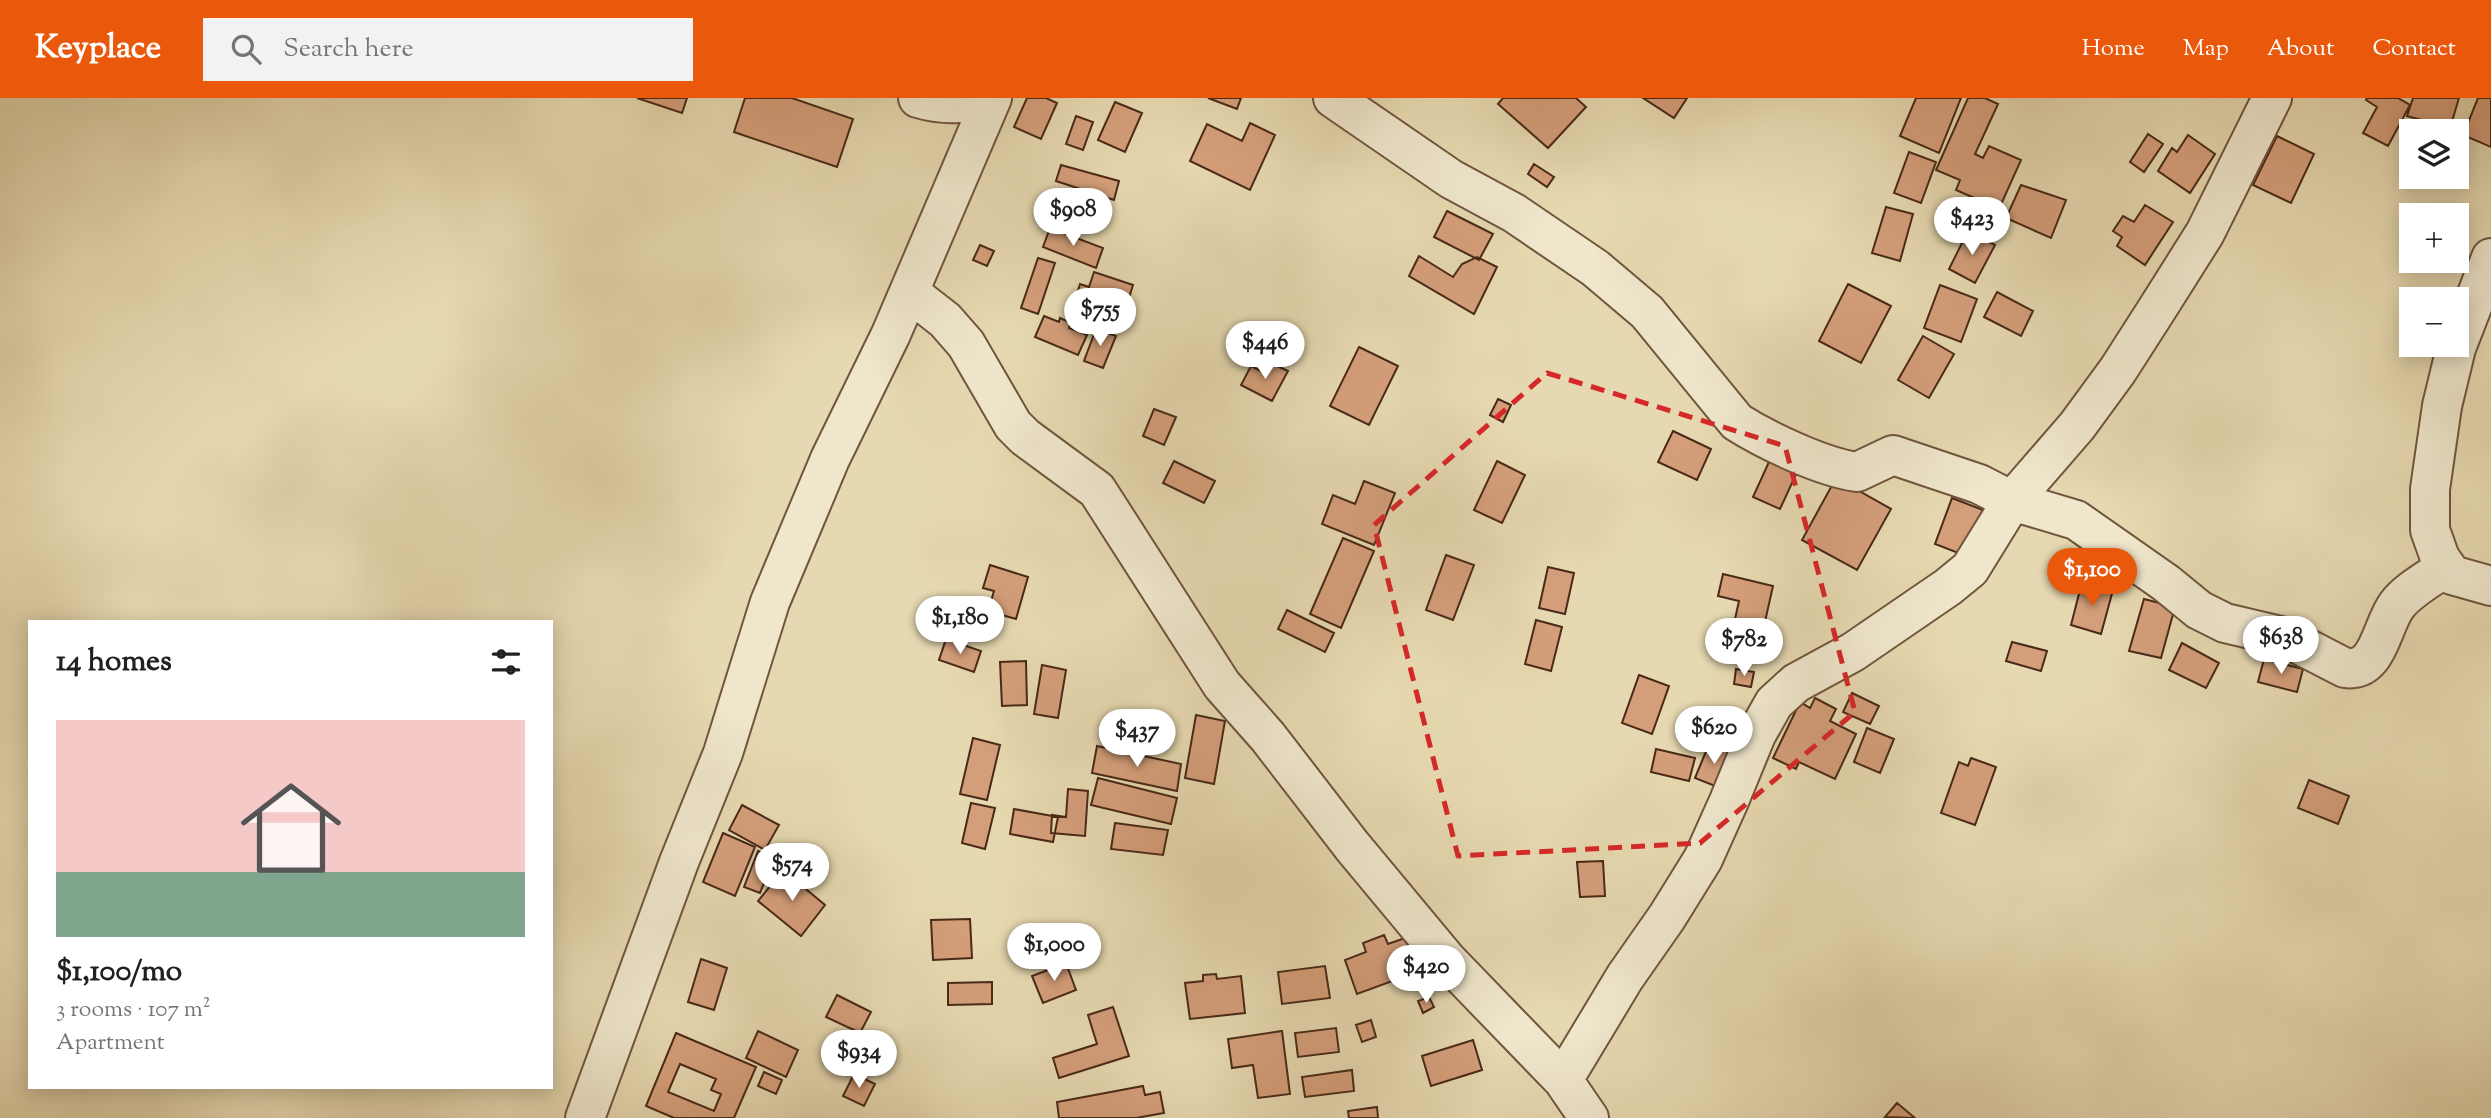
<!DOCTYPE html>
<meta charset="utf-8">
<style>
:root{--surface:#fff;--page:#f2f2f2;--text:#202124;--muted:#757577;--accent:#ea580c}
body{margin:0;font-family:"Sorts Mill Goudy",serif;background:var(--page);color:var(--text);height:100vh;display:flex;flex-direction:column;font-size:26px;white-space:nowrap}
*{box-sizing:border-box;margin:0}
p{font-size:23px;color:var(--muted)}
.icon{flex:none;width:38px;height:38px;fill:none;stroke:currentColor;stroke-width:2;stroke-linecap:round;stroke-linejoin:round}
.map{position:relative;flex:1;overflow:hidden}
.panel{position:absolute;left:28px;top:522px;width:525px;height:469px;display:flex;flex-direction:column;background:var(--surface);border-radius:0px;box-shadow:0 4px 18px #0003}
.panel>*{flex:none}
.controls{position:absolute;left:2399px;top:21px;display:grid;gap:14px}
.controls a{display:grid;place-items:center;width:70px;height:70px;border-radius:0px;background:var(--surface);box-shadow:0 4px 18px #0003;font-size:35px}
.price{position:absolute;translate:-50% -60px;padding:0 16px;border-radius:24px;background:#fff;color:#222;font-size:23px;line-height:46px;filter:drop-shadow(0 2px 4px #0008)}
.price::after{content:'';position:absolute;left:50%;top:42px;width:21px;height:16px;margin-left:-10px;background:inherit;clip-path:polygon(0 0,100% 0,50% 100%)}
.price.current{background:var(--accent);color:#fff}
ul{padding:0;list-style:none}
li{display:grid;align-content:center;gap:14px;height:371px;padding:0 28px}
li span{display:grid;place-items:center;height:217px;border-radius:0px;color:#555}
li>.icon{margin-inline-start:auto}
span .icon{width:126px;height:126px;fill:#fffc;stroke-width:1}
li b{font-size:30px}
h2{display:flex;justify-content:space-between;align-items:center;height:84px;padding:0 28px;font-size:30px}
header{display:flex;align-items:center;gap:42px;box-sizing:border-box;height:98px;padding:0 35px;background:var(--accent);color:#fff}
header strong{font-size:33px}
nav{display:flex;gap:38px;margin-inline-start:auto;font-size:24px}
.search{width:490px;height:63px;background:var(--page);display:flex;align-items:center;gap:18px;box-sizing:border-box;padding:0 24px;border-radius:0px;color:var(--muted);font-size:26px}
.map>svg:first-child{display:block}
.building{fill:#d49e7a;stroke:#492917;stroke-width:2;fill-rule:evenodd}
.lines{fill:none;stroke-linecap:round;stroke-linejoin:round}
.minor-casing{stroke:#70553d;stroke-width:42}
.minor{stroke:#efe6cc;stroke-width:38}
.marked{fill:none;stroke:#d62828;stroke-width:5;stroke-dasharray:14 9;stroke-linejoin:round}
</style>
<header>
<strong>Keyplace</strong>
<div class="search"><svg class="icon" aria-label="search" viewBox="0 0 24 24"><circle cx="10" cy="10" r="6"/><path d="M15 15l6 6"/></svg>Search here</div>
<nav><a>Home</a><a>Map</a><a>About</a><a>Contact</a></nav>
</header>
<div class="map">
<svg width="2491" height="1020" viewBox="0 0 2491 1020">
<rect width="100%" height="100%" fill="#e6d8b0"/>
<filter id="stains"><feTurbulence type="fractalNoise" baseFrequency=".00286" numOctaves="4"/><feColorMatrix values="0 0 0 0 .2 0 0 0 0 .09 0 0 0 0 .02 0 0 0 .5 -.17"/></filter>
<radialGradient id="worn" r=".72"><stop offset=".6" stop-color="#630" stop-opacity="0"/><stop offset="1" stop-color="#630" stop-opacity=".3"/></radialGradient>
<!-- building -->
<path class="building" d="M637,0H687L682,15Z
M745,0H792L853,21L837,69L734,34Z
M1027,0H1046L1057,5L1041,41L1014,29Z
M1208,0H1241L1237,11Z
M1503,0H1576L1586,9L1548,50L1498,6Z
M1643,0H1687L1674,20Z
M1916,0H1961L1939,55L1900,38Z
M1968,0H1985L1998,6L1975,56L1983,60L1989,48L2021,62L1999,111L1956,92L1960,82L1936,72Z
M2367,0H2398L2410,7L2388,48L2363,35L2377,9L2366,2Z
M2413,0H2459L2450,30L2407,18Z
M2478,0H2491V49L2463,37Z
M1115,4L1142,15L1125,54L1098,42Z
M1076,18L1093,24L1083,52L1066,46Z
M1250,25L1275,37L1250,92L1190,63L1207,26L1242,43Z
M2148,36L2163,46L2144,74L2130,64Z
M2188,37L2215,56L2190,95L2158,73L2172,50L2177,54Z
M2277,38L2314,56L2291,105L2253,87Z
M1909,54L1936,64L1921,105L1894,95Z
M1534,66L1554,79L1547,89L1528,76Z
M1061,67L1119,83L1114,102L1056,83Z
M2021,87L2066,102L2051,140L2006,120Z
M2145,107L2173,124L2145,167L2117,148L2122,139L2113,133L2123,118L2134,124Z
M1886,109L1913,116L1900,163L1872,155Z
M1447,113L1493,136L1479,162L1434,139Z
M1050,130L1103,150L1096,170L1043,149Z
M1968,133L1995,147L1975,185L1949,171Z
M980,147L994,153L987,168L973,162Z
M1419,158L1453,179L1462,166L1477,159L1497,169L1474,216L1409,178Z
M1038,160L1055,165L1038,216L1021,210Z
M1094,174L1133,187L1120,229L1072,213L1080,186L1089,189Z
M1848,186L1891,208L1861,265L1819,243Z
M1940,187L1977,201L1961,244L1924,230Z
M1997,194L2033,213L2021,238L1984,219Z
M1044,218L1059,224L1060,220L1071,225L1069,230L1087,237L1078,257L1035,239Z
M1096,231L1116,238L1103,270L1084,263Z
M1923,238L1954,256L1929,300L1898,282Z
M1359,249L1398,268L1369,327L1330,308Z
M1273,266L1288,273L1272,303L1241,287L1251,268L1267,276Z
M1498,301L1511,307L1503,324L1490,317Z
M1154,311L1176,319L1164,347L1143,338Z
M1673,333L1711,351L1697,382L1658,364Z
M1778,344L1805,357L1780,411L1753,399Z
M1174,363L1215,383L1204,405L1163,385Z
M1497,363L1525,377L1502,425L1474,412Z
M1836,380L1891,411L1857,472L1802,442Z
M1364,383L1395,395L1374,447L1322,426L1333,397L1355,406Z
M1952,400L1983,412L1966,458L1935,446Z
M1343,440L1374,453L1341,530L1310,516Z
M1446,457L1474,467L1453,522L1426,512Z
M990,467L1028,479L1016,521L988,513L994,493L983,490Z
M1548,469L1574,475L1565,516L1539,510Z
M1723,476L1773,488L1758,555L1729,548L1739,503L1718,498Z
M2082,484L2113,492L2101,536L2071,527Z
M2144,501L2175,509L2161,560L2129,553Z
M952,504L986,517L977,543L943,528Z
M1287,512L1334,535L1325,554L1278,531Z
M1536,522L1562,529L1551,573L1525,566Z
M946,541L981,553L974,574L939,562Z
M2012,544L2047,553L2041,573L2006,563Z
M2182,545L2219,565L2206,590L2169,572Z
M2264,561L2303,571L2297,594L2258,584Z
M1026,563L1027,607L1002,608L1000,564Z
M1042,567L1066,572L1058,620L1034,616Z
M1736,571L1754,574L1751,589L1734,586Z
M1639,577L1669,588L1652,636L1622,625Z
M1852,595L1879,608L1870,626L1843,614Z
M1815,600L1836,611L1830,623L1856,636L1835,681L1799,664L1796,671L1773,660L1800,604L1810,610Z
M1729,609L1741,615L1734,630L1722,624Z
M1196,617L1225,623L1214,686L1185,680Z
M1867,630L1894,641L1880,675L1854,664Z
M973,640L1000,647L987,702L960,696Z
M1709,646L1734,656L1720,690L1695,680Z
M1097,648L1181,666L1177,693L1092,675Z
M1656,651L1695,660L1689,683L1651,674Z
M1971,660L1996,669L1975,727L1941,715L1959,664L1968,668Z
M1098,680L1177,700L1171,726L1091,707Z
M2309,682L2349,698L2338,726L2298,710Z
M1068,691L1088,693L1085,738L1051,735L1052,717L1066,719Z
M971,705L995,710L985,751L962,745Z
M742,707L779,727L765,752L729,732Z
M1014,711L1058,719L1053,744L1010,736Z
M1115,725L1168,732L1163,757L1111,751Z
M723,735L755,749L735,798L703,784Z
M758,753L774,760L760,795L744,789Z
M1603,763L1605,798L1580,799L1577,764Z
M783,772L825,807L801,838L758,803Z
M970,821L972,860L933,862L931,822Z
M1384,837L1388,846L1405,840L1417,874L1357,896L1345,862L1366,854L1363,845Z
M701,861L727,870L714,912L688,904Z
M1066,865L1076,892L1043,905L1032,878Z
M1325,868L1330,900L1282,906L1278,874Z
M1216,876L1217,881L1241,878L1245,915L1190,921L1185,885L1203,883V877Z
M992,884V906L948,907V885Z
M837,897L871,914L860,935L826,919Z
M1429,899L1434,909L1423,915L1418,903Z
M1113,909L1129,958L1059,980L1053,960L1097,946L1088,917Z
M1371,922L1376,939L1362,944L1356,927Z
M1336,930L1339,954L1298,959L1295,935Z
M758,933L798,952L786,979L746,960Z
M1282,933L1290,996L1258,1000L1253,967L1232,970L1228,941Z
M676,935L756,969L734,1020H674L646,1008ZM680,966L716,981L711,992L721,996L714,1013L668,994Z
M1473,942L1482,972L1431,988L1422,958Z
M1352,972L1354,993L1305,999L1302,979Z
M764,974L782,982L776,996L758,988Z
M854,976L875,986L864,1008L843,998Z
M1143,988L1145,997L1160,994L1164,1015L1136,1020H1059L1057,1004Z
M1897,1005L1915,1020L1885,1019Z
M1377,1009L1378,1020H1349L1348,1013Z"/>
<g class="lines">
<defs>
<path id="minor" d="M918,0C944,8 966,6 992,0
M1333,0L1451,81L1514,115L1595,170L1647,214L1737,324C1767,343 1822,369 1857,374L1893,357L1979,386L2012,403L2076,422L2166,485L2199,512L2225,525L2285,539L2345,570C2379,575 2381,528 2397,507C2408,492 2431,480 2446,469
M2491,160L2456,250L2442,308L2430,391V432L2440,460L2452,477L2491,488
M909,194L945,222L966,246L1013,327L1025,339L1097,392L1222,587L1268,639L1352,748L1446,861L1563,982L1589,1020
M1563,982L1625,879L1667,819L1703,761L1729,703L1756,637L1774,605L1796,585L1853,554L1948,489L1970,471L2012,403L2077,328L2118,272L2159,208L2205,135L2272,0
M585,1020L679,764L723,655L770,504L830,361L891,236L992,0"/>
</defs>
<!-- minor casing -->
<use href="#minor" class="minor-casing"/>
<!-- minor -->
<use href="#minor" class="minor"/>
</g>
<!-- marked area -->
<path class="marked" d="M1547,275L1785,348L1855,614L1700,745L1458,758L1374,427Z"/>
<rect width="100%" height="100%" filter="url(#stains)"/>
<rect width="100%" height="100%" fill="url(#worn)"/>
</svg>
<div class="controls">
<a><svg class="icon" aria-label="layers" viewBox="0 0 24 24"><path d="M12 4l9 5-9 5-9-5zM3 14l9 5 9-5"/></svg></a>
<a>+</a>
<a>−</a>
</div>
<b class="price" style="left:1073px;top:150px">$908</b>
<b class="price" style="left:1972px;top:159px">$423</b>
<b class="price" style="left:1100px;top:250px">$755</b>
<b class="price" style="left:1265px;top:283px">$446</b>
<b class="price current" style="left:2092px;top:510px">$1,100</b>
<b class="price" style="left:960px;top:558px">$1,180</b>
<b class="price" style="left:2281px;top:578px">$638</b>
<b class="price" style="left:1744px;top:580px">$782</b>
<b class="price" style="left:1714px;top:668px">$620</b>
<b class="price" style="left:1137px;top:671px">$437</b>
<b class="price" style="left:792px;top:805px">$574</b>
<b class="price" style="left:1054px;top:885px">$1,000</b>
<b class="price" style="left:1426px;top:907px">$420</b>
<b class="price" style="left:859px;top:992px">$934</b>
<section class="panel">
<h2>14 homes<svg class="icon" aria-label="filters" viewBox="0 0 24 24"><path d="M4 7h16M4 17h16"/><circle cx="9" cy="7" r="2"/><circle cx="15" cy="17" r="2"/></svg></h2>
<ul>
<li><span style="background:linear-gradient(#f6c9c9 70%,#7fa58c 0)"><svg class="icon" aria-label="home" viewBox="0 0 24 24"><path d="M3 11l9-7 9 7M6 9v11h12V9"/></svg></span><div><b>$1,100/mo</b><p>3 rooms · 107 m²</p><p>Apartment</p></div></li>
</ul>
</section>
</div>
